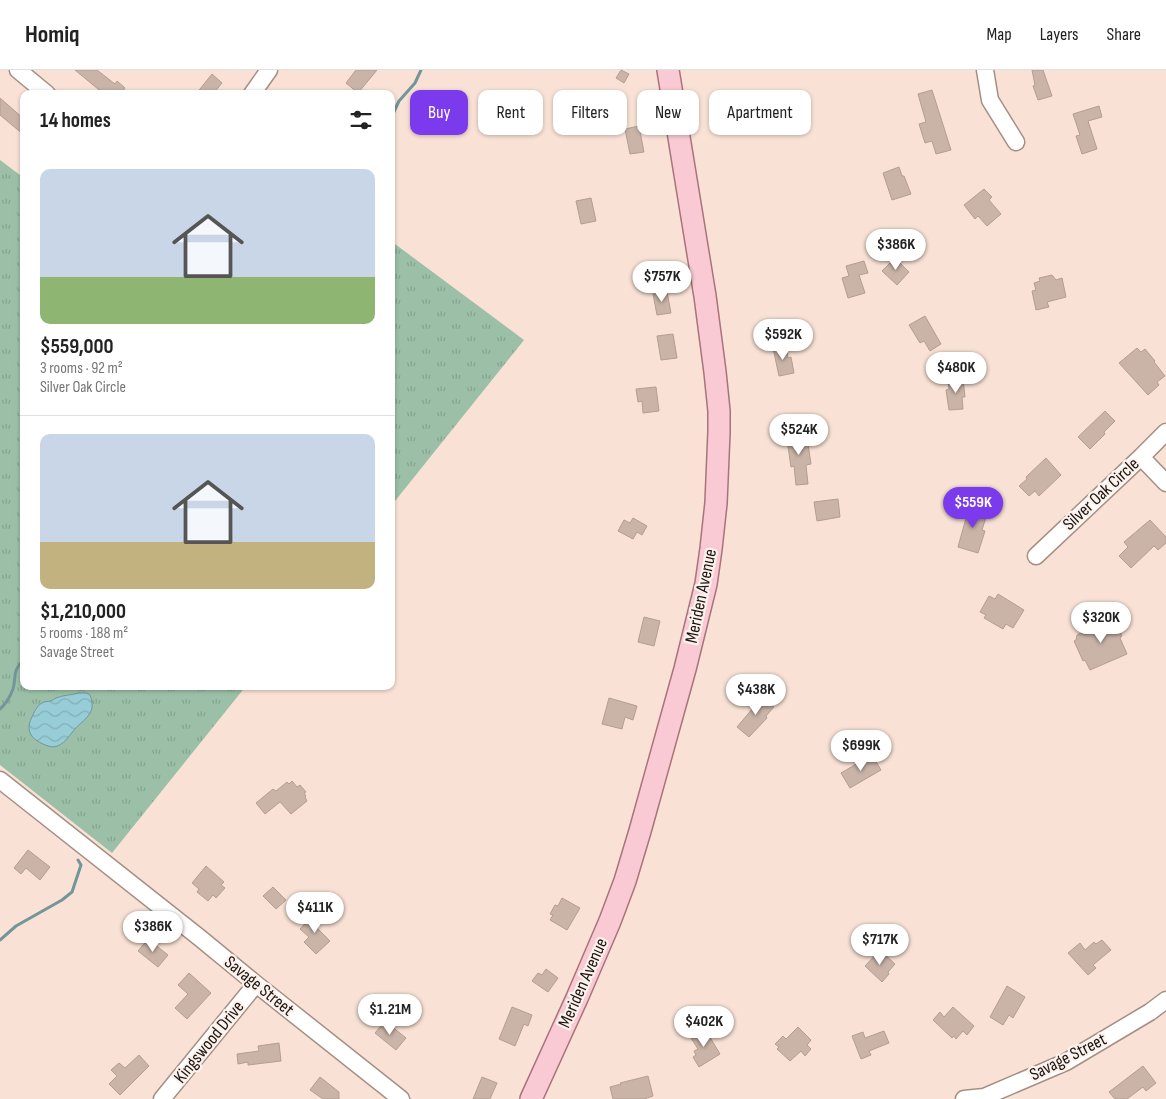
<!DOCTYPE html>
<meta charset="utf-8">
<style>
:root{--surface:#fff;--page:#f2f2f2;--text:#222;--muted:#767676;--line:#e0e0e0;--accent:#7c3aed}
body{margin:0;font-family:"Sofia Sans Condensed",sans-serif;background:var(--page);color:var(--text);height:100vh;display:flex;flex-direction:column;font-size:19px;white-space:nowrap}
*{box-sizing:border-box;margin:0}
p{font-size:16px;color:var(--muted)}
.icon{flex:none;width:28px;height:28px;fill:none;stroke:currentColor;stroke-width:2;stroke-linecap:round;stroke-linejoin:round}
.map{position:relative;flex:1;overflow:hidden}
.side{position:absolute;left:20px;top:20px;width:375px;height:600px;display:flex;flex-direction:column;background:var(--surface);border-radius:10px;box-shadow:0 1px 4px #0004}
.side>*{flex:none}
.top-card{position:absolute;left:410px;top:20px;width:475px;height:45px;display:flex;gap:10px}
.price{position:absolute;translate:-50% -42px;padding:0 11px;border-radius:18px;background:#fff;color:#222;font-size:16px;line-height:32px;filter:drop-shadow(0 1px 2px #0008)}
.price::after{content:'';position:absolute;left:50%;top:30px;width:15px;height:11px;margin-left:-8px;background:inherit;clip-path:polygon(0 0,100% 0,50% 100%)}
.price.active{background:var(--accent);color:#fff}
ul{padding:0;list-style:none}
li{display:grid;align-content:center;gap:10px;height:265px;padding:0 20px}
li+li{border-top:1px solid var(--line)}
li span{display:grid;place-items:center;height:155px;border-radius:10px;color:#555}
li>.icon{margin-inline-start:auto}
span .icon{width:90px;height:90px;fill:#fffc;stroke-width:1}
li b{font-size:21px}
h2{display:flex;justify-content:space-between;align-items:center;height:60px;padding:0 20px;font-size:21px}
.chip{padding:0 18px;border-radius:10px;background:var(--surface);box-shadow:0 1px 4px #0004;font-size:18px;line-height:45px}
.chip.active{background:var(--accent);color:#fff}
header{display:flex;align-items:center;gap:30px;box-sizing:border-box;height:70px;padding:0 25px;background:var(--surface);border-bottom:1px solid var(--line)}
header strong{font-size:24px}
nav{display:flex;gap:28px;margin-inline-start:auto;font-size:18px}
.map>svg:first-child{display:block}
.grass{fill:url(#grass-tufts)}
.water{fill:url(#water-waves);stroke:#72969a}
.lines{fill:none;stroke-linecap:round;stroke-linejoin:round}
.stream{stroke:#72969a;stroke-width:3}
.building{fill:#cab4a7;stroke:#b39e91}
.minor-casing{stroke:#a58f83;stroke-width:19}
.major-casing{stroke:#a9737c;stroke-width:24}
.minor{stroke:#fff;stroke-width:16}
.major{stroke:#f9cad4;stroke-width:21}
.labels{text-anchor:middle;dominant-baseline:central;stroke-width:4.5;stroke-linejoin:round;paint-order:stroke}
.street-label{font-size:18px;fill:#1c140f;stroke:#fcf2ed}
</style>
<header>
<strong>Homiq</strong>
<nav><a>Map</a><a>Layers</a><a>Share</a></nav>
</header>
<div class="map">
<svg width="1166" height="1029" viewBox="0 0 1166 1029">
<defs>
<pattern id="grass-tufts" width="24" height="20" patternUnits="userSpaceOnUse" patternTransform="scale(1.25)"><rect width="24" height="20" fill="#9bc0a7"/><path d="M3 7l-1-3M5 7V3M7 7l1-3M15 17l-1-3M17 17v-4M19 17l1-3" fill="none" stroke="#85a48f"/></pattern>
<pattern id="water-waves" width="16" height="10" patternUnits="userSpaceOnUse" patternTransform="scale(1.25)"><rect width="16" height="10" fill="#97cdd6"/><path d="M0 5q4-4 8 0t8 0" fill="none" stroke="#82afb6"/></pattern>
</defs>
<rect width="100%" height="100%" fill="#f9e2d5"/>
<!-- grass -->
<path class="grass" d="M0,90L24,108V616H246L112,783L0,695Z
M391,171L524,270L391,436Z"/>
<!-- water -->
<path class="water" d="M79,623C84,623 90,622 91,628C96,644 84,649 75,659C68,667 61,680 48,676C31,670 24,661 33,645C35,640 38,635 42,633C45,631 47,632 50,631C54,630 52,630 56,628C63,625 72,625 79,623Z"/>
<g class="lines">
<!-- stream -->
<path class="stream" d="M391,48L399,31L415,13L421,0
M0,639C6,634 10,627 13,619C17,606 11,602 24,590
M0,870L16,856L62,830L72,822L81,795L78,790"/>
</g>
<!-- building -->
<path class="building" d="M75,0H97L115,14L117,11L125,18L123,21L126,24H104Z
M356,0H377L358,23L346,13Z
M621,0L629,4L624,13L616,8Z
M1032,0H1043L1052,26L1038,30L1033,16L1035,15Z
M212,4L222,13L213,24H196Z
M932,20L951,80L936,84L932,71L925,73L919,54L926,52L918,24Z
M0,28L24,49V65L0,45Z
M1099,36L1102,47L1088,51L1097,79L1082,84L1076,66L1080,65L1073,44Z
M639,56L644,82L630,84L625,59Z
M899,97L902,106H904L911,124L892,130L883,103Z
M984,119L992,127L989,130L1001,144L987,156L978,146L975,149L964,135Z
M591,128L596,151L581,154L576,131Z
M895,188L909,202L897,215L882,201Z
M864,191L868,203L859,205L865,223L848,228L842,208L849,206L846,196Z
M1052,205L1056,210L1062,208L1066,227L1047,232L1049,237L1036,240L1032,221L1036,220L1034,213L1040,211L1039,208Z
M667,222L671,243L657,245L653,224Z
M925,246L941,274L930,281L924,271L920,273L909,255Z
M673,264L677,288L661,290L657,266Z
M786,276L788,288L791,287L794,303L779,306L773,278Z
M1137,278L1141,282L1145,279L1155,291L1154,292L1165,306L1157,312L1159,315L1148,325L1119,293Z
M963,309L965,327H962L963,339L949,340L946,320L949,319L948,310Z
M656,317L659,341L643,343L642,331L638,332L636,319Z
M1105,341L1115,351L1104,362L1105,364L1090,379L1078,367Z
M804,360L806,374H808L811,394L806,395L808,414L796,415L794,396L791,397L786,363Z
M1046,388L1061,405L1039,426L1035,421L1029,426L1019,416L1027,409L1026,407Z
M838,429L840,447L817,451L814,432Z
M966,436L988,441L982,460L985,461L978,483L958,477L966,448L963,446Z
M633,448L647,456L642,465L637,462L633,469L618,461L624,450L630,453Z
M1150,450L1166,467V473L1158,480L1154,476L1131,498L1119,486L1128,477L1124,472Z
M998,524L1024,540L1013,558L1006,554L1003,559L984,548L986,545L980,542L989,526L995,529Z
M1108,543L1113,554L1116,553L1122,566L1120,568L1127,584L1090,600L1085,590L1083,591L1074,571L1076,570L1077,565L1081,563L1085,565L1100,558L1096,549Z
M644,547L660,551L654,576L638,572Z
M759,624L774,637L766,646L767,648L749,667L737,657L753,638L750,635Z
M609,628L637,636L633,650L625,647L622,659L602,654Z
M872,685L881,700L850,718L841,703Z
M292,711L297,717L300,715L306,722L304,723L306,726L305,727L307,731L291,744L280,732L265,744L256,733L273,719L276,721L287,712L289,714Z
M28,780L50,797L40,810L26,798L21,804L14,798Z
M206,796L224,812L221,815L225,818L216,828L213,825L208,831L197,822L199,819L192,813Z
M273,817L286,830L276,839L263,826Z
M562,828L580,838L567,860L550,850L553,845L550,844L555,835L558,836Z
M316,842L322,849L315,856L330,871L316,884L304,872L309,867L300,859Z
M148,869L168,885L158,897L138,881Z
M1102,870L1111,880L1093,895L1096,898L1088,905L1068,883L1080,873L1085,880L1094,872L1096,874Z
M880,880L895,894L888,902L889,904L882,912L865,896Z
M546,899L558,908L548,922L532,911L538,903L542,905Z
M189,903L211,923L187,949L175,938L188,924L178,915Z
M1007,916L1025,927L1013,948L1009,945L1003,955L990,947Z
M512,937L532,945L528,956L524,954L515,976L499,969Z
M953,937L974,956L967,965L963,961L956,969L954,966L952,968L933,950L940,942L944,947Z
M385,951L406,968L396,980L375,963Z
M798,957L811,970L807,975L811,979L805,986L801,981L790,991L777,979L779,977L775,974L783,966L786,969Z
M705,959L720,984L699,997L693,987L696,985L694,981L698,979L691,968Z
M884,961L889,973L869,981L871,985L861,989L852,966L863,962L865,968Z
M279,973L281,991L248,995V992L238,994L237,984L259,981L258,976Z
M139,985L149,996L120,1025L109,1014L117,1006L111,1000L119,993L125,998Z
M1143,996L1156,1013L1146,1021L1143,1017L1127,1029H1115L1109,1022Z
M648,1006L653,1026L644,1029H613L610,1017L621,1014L620,1013Z
M320,1007L339,1022V1029H323L310,1020Z
M482,1007L497,1013L490,1029H473Z"/>
<g class="lines">
<defs>
<path id="minor" d="M18,0L47,24
M985,0L990,30L1016,72
M252,24L269,0
M1141,387L1166,413
M1036,486L1141,387L1166,362
M0,710L200,868L256,914L401,1029
M162,1029L256,914
M964,1029L984,1027L1066,992L1150,942L1166,930"/>
<path id="major" d="M531,1029L577,928L610,851L625,811L640,761L685,599L706,514L711,479L716,433L719,362V341L715,302L705,226L668,0"/>
</defs>
<!-- minor casing -->
<use href="#minor" class="minor-casing"/>
<!-- major casing -->
<use href="#major" class="major-casing"/>
<!-- minor -->
<use href="#minor" class="minor"/>
<!-- major -->
<use href="#major" class="major"/>
</g>
<g class="labels">
<!-- street labels -->
<g class="street-label">
<text transform="translate(1101 424) rotate(-43)">Silver Oak Circle</text>
<text transform="translate(701 526) rotate(-78)">Meriden Avenue</text>
<text transform="translate(583 913) rotate(-66)">Meriden Avenue</text>
<text transform="translate(259 916) rotate(39)">Savage Street</text>
<text transform="translate(209 972) rotate(-51)">Kingswood Drive</text>
<text transform="translate(1068 987) rotate(-27)">Savage Street</text>
</g>
</g>
</svg>
<b class="price" style="left:896px;top:201px">$386K</b>
<b class="price" style="left:662px;top:233px">$757K</b>
<b class="price" style="left:783px;top:291px">$592K</b>
<b class="price" style="left:956px;top:324px">$480K</b>
<b class="price" style="left:799px;top:386px">$524K</b>
<b class="price active" style="left:973px;top:459px">$559K</b>
<b class="price" style="left:1101px;top:574px">$320K</b>
<b class="price" style="left:756px;top:646px">$438K</b>
<b class="price" style="left:861px;top:702px">$699K</b>
<b class="price" style="left:315px;top:864px">$411K</b>
<b class="price" style="left:153px;top:883px">$386K</b>
<b class="price" style="left:880px;top:896px">$717K</b>
<b class="price" style="left:390px;top:966px">$1.21M</b>
<b class="price" style="left:704px;top:978px">$402K</b>
<div class="top-card">
<a class="chip active">Buy</a>
<a class="chip">Rent</a>
<a class="chip">Filters</a>
<a class="chip">New</a>
<a class="chip">Apartment</a>
</div>
<section class="side">
<h2>14 homes<svg class="icon" aria-label="filters" viewBox="0 0 24 24"><path d="M4 7h16M4 17h16"/><circle cx="9" cy="7" r="2"/><circle cx="15" cy="17" r="2"/></svg></h2>
<ul>
<li><span style="background:linear-gradient(#c9d6e8 70%,#8fb573 0)"><svg class="icon" aria-label="home" viewBox="0 0 24 24"><path d="M3 11l9-7 9 7M6 9v11h12V9"/></svg></span><div><b>$559,000</b><p>3 rooms · 92 m²</p><p>Silver Oak Circle</p></div></li>
<li><span style="background:linear-gradient(#c9d6e8 70%,#c2b280 0)"><svg class="icon" aria-label="home" viewBox="0 0 24 24"><path d="M3 11l9-7 9 7M6 9v11h12V9"/></svg></span><div><b>$1,210,000</b><p>5 rooms · 188 m²</p><p>Savage Street</p></div></li>
</ul>
</section>
</div>
